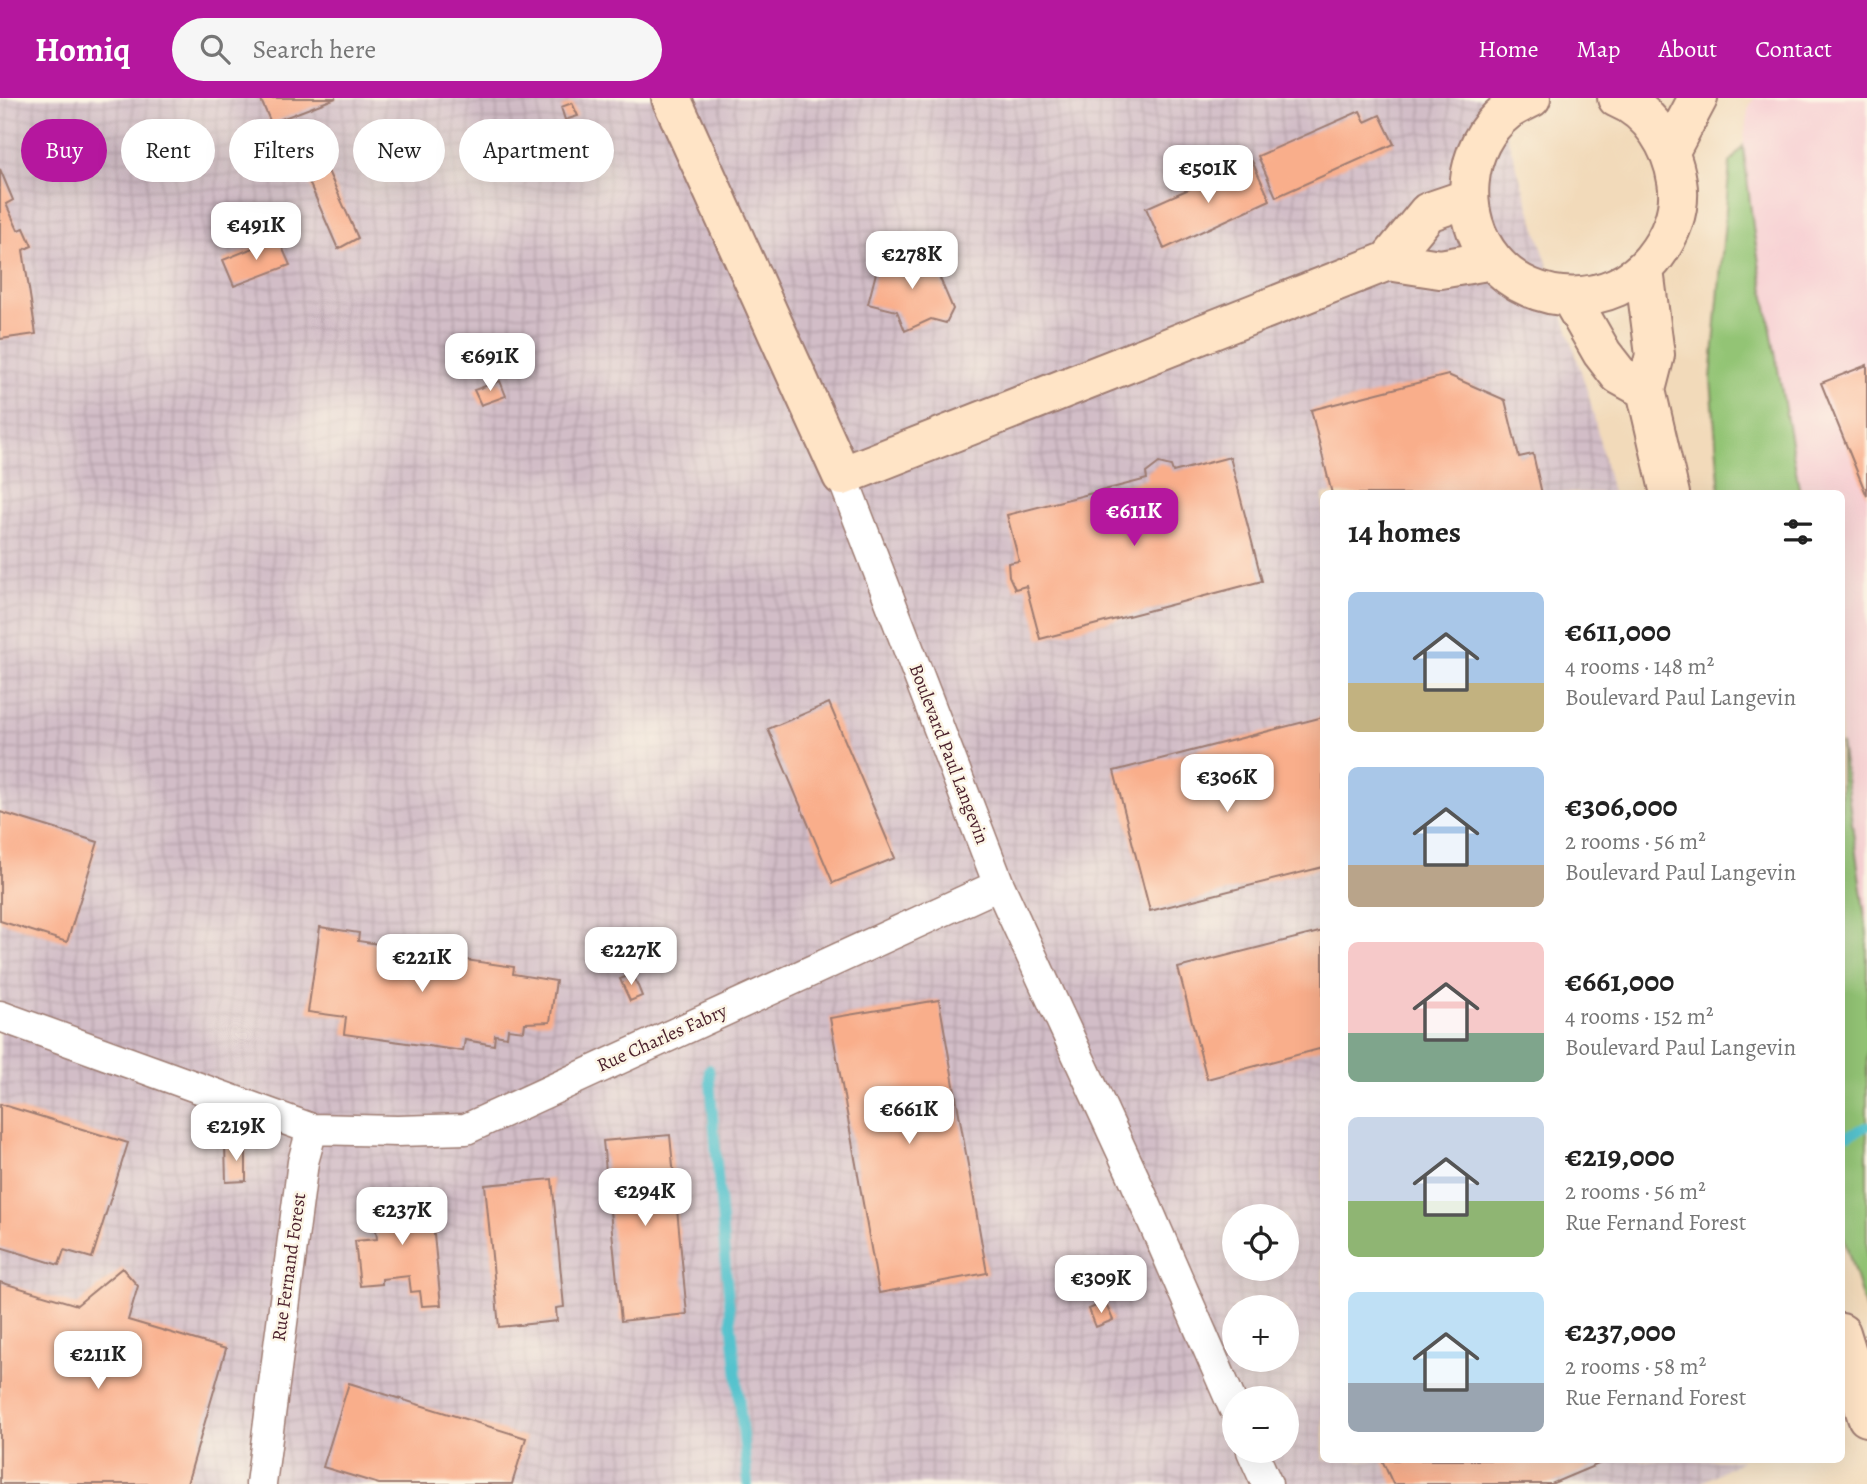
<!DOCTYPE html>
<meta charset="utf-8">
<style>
:root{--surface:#fff;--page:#f6f6f6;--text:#222;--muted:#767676;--accent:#b5179e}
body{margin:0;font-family:Alegreya,serif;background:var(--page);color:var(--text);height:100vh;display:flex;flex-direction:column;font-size:26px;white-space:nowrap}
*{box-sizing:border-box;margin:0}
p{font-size:23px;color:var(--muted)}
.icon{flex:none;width:38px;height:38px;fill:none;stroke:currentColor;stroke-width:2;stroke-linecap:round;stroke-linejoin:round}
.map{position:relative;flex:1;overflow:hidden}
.side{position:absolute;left:1320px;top:392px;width:525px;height:973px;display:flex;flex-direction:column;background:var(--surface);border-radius:10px;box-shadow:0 7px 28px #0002}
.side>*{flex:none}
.top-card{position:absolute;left:21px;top:21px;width:665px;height:63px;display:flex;gap:14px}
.fabs{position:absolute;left:1222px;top:1106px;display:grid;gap:14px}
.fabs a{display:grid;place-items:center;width:77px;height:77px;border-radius:50%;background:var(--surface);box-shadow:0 7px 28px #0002;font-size:35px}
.price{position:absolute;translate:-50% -60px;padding:0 16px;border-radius:14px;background:#fff;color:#222;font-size:23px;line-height:46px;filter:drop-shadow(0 2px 4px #0008)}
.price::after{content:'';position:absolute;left:50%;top:42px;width:21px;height:16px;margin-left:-10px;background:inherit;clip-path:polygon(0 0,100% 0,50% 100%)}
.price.selected{background:var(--accent);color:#fff}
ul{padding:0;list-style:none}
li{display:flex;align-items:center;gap:21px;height:175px;padding:0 28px}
li span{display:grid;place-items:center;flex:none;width:196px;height:140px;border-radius:10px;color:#555}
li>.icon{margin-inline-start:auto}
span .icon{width:84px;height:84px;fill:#fffc;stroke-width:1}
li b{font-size:30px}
h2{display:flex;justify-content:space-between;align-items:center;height:84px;padding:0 28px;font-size:30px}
.chip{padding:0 24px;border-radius:32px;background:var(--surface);box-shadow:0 7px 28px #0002;font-size:24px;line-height:63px}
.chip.selected{background:var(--accent);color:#fff}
header{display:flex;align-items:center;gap:42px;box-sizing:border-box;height:98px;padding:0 35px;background:var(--accent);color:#fff}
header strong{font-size:33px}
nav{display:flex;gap:38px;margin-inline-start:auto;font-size:24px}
.search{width:490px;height:63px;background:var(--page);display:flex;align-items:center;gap:18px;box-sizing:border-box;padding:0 24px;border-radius:38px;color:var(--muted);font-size:26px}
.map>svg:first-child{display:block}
.built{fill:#f7cfd3}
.industrial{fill:url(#industrial-grid);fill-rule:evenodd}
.green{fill:#93c475;stroke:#6e7250;stroke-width:2}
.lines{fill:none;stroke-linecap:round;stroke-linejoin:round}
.stream{stroke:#55c2cd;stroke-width:10}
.building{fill:#f9ae8b}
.street-casing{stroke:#9e7c72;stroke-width:33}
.secondary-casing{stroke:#9e7c72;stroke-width:42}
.street{stroke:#fff;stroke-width:30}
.secondary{stroke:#ffe4c6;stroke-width:38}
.labels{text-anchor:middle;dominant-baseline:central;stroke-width:5;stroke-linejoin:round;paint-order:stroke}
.street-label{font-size:19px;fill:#4a1f2b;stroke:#fcf5e5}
</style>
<header>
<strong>Homiq</strong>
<div class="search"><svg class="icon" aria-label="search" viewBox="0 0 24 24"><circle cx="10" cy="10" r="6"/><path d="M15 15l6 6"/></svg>Search here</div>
<nav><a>Home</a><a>Map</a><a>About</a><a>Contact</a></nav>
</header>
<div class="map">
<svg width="1867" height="1386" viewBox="0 0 1867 1386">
<defs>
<pattern id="industrial-grid" width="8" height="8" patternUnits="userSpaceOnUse" patternTransform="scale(1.75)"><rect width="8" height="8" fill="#d2bdc7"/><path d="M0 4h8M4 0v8" fill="none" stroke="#b6a2ab"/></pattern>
</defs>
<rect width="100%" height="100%" fill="#fcf5e5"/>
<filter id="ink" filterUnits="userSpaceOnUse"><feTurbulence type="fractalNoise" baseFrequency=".0143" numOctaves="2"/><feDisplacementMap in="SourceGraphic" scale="14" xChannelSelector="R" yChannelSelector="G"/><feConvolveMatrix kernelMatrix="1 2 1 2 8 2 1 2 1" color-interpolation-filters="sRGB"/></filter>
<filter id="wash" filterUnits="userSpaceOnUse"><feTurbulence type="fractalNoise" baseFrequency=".00686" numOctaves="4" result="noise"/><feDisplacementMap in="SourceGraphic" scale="28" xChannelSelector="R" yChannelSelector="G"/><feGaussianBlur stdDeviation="1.57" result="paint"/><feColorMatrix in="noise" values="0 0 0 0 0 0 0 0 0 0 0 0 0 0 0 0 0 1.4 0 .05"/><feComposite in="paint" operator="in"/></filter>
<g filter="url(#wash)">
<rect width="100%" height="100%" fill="#f2daba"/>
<!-- built -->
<path class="built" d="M1754,0H1867V835L1841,645V396L1800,395L1754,136L1743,48L1748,11Z"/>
<!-- industrial -->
<path class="industrial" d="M0,0H1495L1590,302L1612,395L1323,396V1362H1743L1699,1386H0ZM1234,1118H1286V1171H1234ZM1234,1209H1286V1262H1234ZM1234,1300H1286V1353H1234Z"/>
<!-- green -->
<path class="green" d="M1743,48L1754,136L1800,395H1720L1711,281L1730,65Z
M1841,645L1867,835V1216L1841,1131Z"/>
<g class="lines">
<!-- stream -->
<path class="stream" d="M709,971L726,1172L748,1386
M1849,1037L1867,1028"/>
</g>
<g id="blocks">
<!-- building -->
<path class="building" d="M260,0H336L271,25Z
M572,5L578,18L565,22L561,9Z
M1360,13L1365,24L1380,17L1394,46L1276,99L1258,58Z
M316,46L358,140L338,151L296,54Z
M1252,63L1270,102L1164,151L1146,110Z
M0,71L13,102L6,106L18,132L24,130L32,148L23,152L36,236L0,241Z
M278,140L290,167L234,188L223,162Z
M927,150L953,211L946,225L931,221L905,233L897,213L868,206L877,171Z
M1867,267V398L1821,285Z
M1448,277L1505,302L1519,359L1533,356L1542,396H1332L1311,312Z
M500,283L506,298L481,307L474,292Z
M1230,359L1262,483L1040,541L1026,488L1015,491L1009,478L1008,465L1019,463L1007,417L1147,381L1146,375L1159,365L1171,368L1173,374Z
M829,605L895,760L833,785L768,631Z
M1323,619V769L1150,813L1114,673Z
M0,714L98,744L67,844L0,823Z
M320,829L359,835L358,843L412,851L411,854L514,869L513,876L556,883L550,924L525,925L524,933L508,931L507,939L495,937L494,947L465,942L463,953L344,936L346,919L308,914Z
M1323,833V950L1207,981L1178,870Z
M633,876L642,898L630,903L620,881Z
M939,902L987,1175L879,1195L830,920Z
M0,1006L128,1045L92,1160L64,1152L59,1167L0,1149Z
M670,1037L687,1216L621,1223L603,1043Z
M225,1046H246V1083L226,1084Z
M552,1081L564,1209L556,1210L557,1223L499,1229L485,1087Z
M430,1097L441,1207L422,1208L420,1193L411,1194L409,1178L382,1181V1186L360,1188L355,1143L377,1141L373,1103Z
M122,1170L138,1188L128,1222L226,1251L187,1386H0V1184L77,1207Z
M1105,1204L1113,1222L1096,1229L1089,1211Z
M349,1285L526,1340L512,1386H379L323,1369Z
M1382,1362H1608L1551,1386H1393Z"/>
</g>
</g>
<g filter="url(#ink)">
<use href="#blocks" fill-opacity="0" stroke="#9e7c72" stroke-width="2"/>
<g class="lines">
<defs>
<path id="street" d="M842,378L999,787L1134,1080L1234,1310
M0,918L312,1031L397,1033L466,1031L999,787
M1252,1353L1267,1386
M261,1386L303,1064L312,1031"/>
<path id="secondary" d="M671,0L842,378L1388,163L1440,171L1493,162
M1531,0C1523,4 1514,8 1507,13C1462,48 1457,119 1493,162C1533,211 1613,210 1652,162C1670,140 1682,111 1677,83C1672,49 1650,13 1617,0
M1670,53L1698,0
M1388,163L1428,114L1469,100
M1644,172L1655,257L1646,292L1670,396
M1570,199L1602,255L1619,277L1646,292
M1841,1235L1867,1319"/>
</defs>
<!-- street casing -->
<use href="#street" class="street-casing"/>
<!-- secondary casing -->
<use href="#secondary" class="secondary-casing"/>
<!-- street -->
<use href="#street" class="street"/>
<!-- secondary -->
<use href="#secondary" class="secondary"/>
</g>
</g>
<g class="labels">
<!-- street labels -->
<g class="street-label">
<text transform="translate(949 656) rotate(69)">Boulevard Paul Langevin</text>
<text transform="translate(662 940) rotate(-24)">Rue Charles Fabry</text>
<text transform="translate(289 1169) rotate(-82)">Rue Fernand Forest</text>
</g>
</g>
</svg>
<div class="fabs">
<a><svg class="icon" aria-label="locate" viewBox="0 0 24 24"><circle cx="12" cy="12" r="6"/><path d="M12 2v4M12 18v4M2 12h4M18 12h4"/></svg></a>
<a>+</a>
<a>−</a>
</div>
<b class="price" style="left:1208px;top:107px">€501K</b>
<b class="price" style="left:256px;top:164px">€491K</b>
<b class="price" style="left:912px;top:193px">€278K</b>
<b class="price" style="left:490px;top:295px">€691K</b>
<b class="price selected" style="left:1134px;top:450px">€611K</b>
<b class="price" style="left:1227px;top:716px">€306K</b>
<b class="price" style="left:631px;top:889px">€227K</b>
<b class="price" style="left:422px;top:896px">€221K</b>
<b class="price" style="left:909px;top:1048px">€661K</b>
<b class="price" style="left:236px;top:1065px">€219K</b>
<b class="price" style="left:645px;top:1130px">€294K</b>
<b class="price" style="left:402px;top:1149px">€237K</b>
<b class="price" style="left:1101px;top:1217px">€309K</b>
<b class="price" style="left:98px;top:1293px">€211K</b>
<div class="top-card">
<a class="chip selected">Buy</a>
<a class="chip">Rent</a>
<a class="chip">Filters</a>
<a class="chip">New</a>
<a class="chip">Apartment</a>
</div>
<section class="side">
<h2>14 homes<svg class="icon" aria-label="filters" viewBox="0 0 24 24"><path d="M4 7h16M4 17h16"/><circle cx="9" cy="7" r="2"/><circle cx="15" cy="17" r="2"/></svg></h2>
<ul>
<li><span style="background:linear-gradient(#a9c7e8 65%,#c2b280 0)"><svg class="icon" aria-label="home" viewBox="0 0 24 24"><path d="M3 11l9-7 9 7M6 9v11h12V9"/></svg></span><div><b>€611,000</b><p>4 rooms · 148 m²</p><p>Boulevard Paul Langevin</p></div></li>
<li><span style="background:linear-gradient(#a9c7e8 70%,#b9a48a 0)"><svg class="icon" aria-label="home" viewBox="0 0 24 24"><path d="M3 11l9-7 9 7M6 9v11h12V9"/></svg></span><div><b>€306,000</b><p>2 rooms · 56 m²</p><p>Boulevard Paul Langevin</p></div></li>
<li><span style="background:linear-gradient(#f6c9c9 65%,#7fa58c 0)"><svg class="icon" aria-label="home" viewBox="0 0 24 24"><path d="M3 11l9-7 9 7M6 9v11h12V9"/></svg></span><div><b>€661,000</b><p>4 rooms · 152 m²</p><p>Boulevard Paul Langevin</p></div></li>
<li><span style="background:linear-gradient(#c9d6e8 60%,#8fb573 0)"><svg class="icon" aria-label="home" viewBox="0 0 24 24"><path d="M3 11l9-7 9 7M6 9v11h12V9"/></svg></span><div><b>€219,000</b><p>2 rooms · 56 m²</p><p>Rue Fernand Forest</p></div></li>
<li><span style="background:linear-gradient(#bfe0f5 65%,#9aa5b1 0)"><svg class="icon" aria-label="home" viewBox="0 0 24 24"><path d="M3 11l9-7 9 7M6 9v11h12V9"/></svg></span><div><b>€237,000</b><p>2 rooms · 58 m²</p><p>Rue Fernand Forest</p></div></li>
</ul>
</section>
</div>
